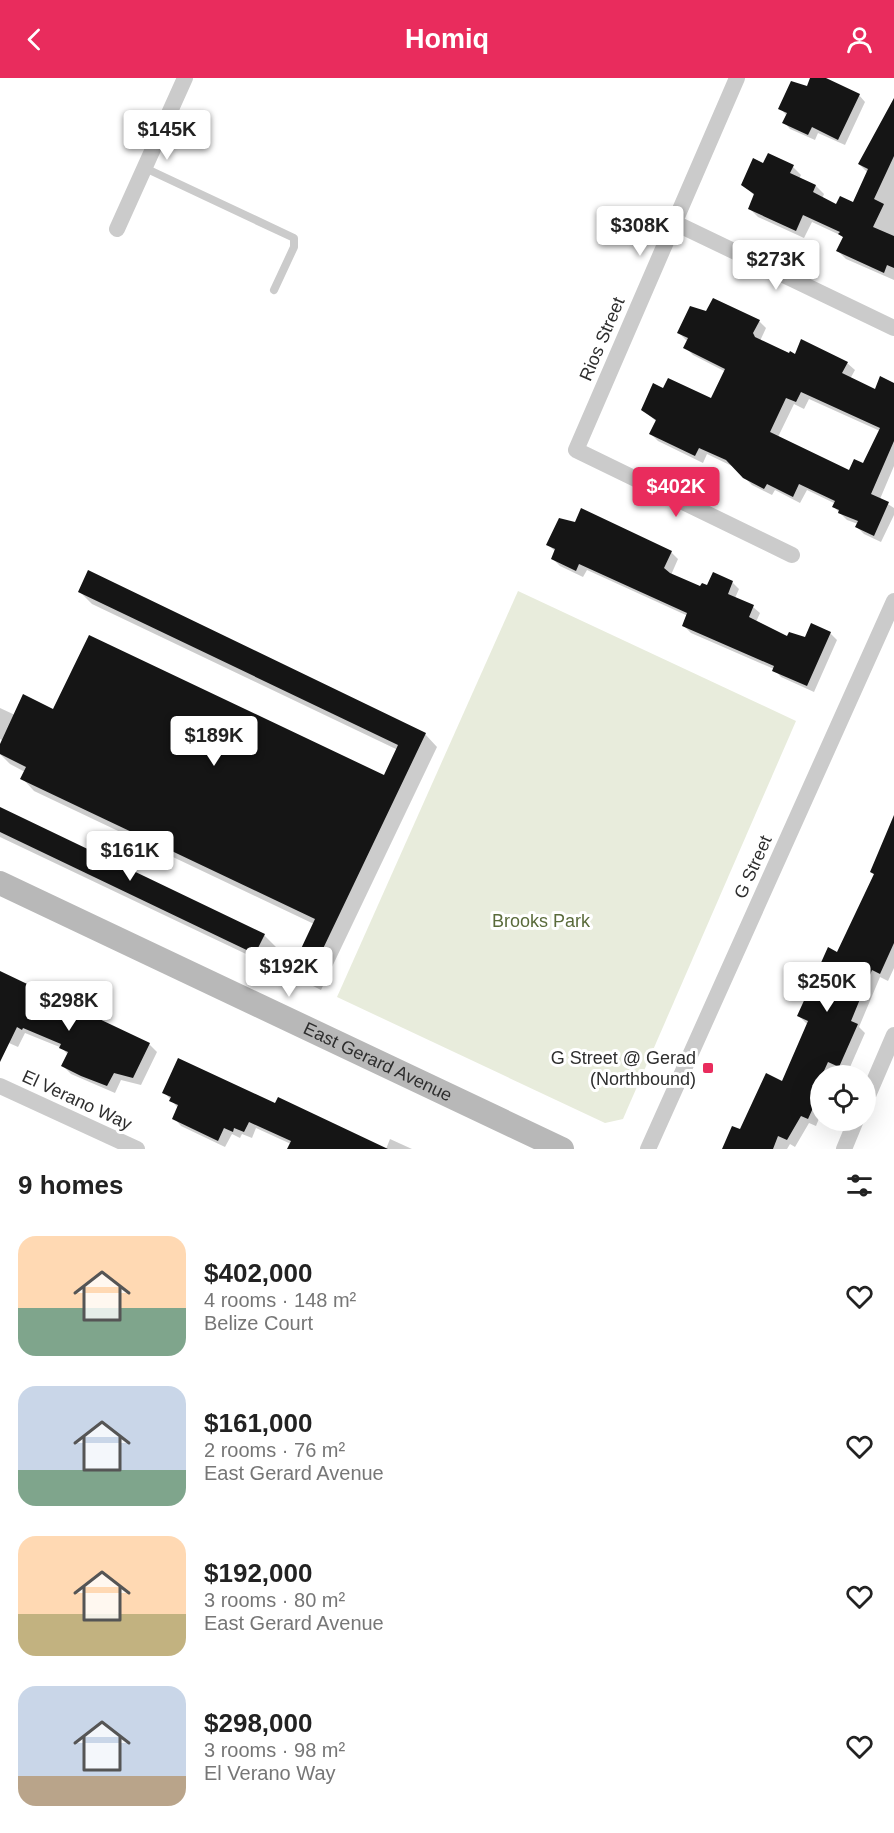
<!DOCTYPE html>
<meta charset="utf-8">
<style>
:root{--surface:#fff;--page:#f6f6f6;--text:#222;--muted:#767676;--accent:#e92c5d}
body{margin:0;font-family:Helvetica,sans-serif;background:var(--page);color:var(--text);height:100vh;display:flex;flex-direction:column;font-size:22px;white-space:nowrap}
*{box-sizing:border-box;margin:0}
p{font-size:20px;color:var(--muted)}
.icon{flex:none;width:33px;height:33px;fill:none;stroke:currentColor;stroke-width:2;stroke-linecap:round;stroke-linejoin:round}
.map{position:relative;height:1071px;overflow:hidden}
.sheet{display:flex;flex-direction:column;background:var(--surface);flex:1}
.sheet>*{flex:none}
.fabs{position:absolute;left:810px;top:987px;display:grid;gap:12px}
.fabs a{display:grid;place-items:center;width:66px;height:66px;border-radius:50%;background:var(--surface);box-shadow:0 6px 24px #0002;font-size:30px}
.price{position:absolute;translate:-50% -51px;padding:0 14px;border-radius:6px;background:#fff;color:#222;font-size:20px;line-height:39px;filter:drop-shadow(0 2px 3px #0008)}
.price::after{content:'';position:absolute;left:50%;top:36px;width:18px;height:14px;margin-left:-9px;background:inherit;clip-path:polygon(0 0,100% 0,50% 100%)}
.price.active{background:var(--accent);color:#fff}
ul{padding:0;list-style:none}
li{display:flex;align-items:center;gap:18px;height:150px;padding:0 18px}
li span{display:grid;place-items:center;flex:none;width:168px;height:120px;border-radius:18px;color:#555}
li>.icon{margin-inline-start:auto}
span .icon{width:72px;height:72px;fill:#fffc;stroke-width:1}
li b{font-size:26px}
h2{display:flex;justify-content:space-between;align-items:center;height:72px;padding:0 18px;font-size:26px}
header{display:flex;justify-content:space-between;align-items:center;height:78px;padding:0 18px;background:var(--accent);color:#fff;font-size:27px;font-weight:700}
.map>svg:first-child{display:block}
.green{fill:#e8ecdc}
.shadow{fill:#0003;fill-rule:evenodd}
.building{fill:#151515;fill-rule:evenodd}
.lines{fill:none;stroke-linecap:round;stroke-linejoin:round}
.lane{stroke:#cbcbcb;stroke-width:8}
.street{stroke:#cbcbcb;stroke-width:16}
.secondary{stroke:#b8b8b8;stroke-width:24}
.poi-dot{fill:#e92c5d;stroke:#fff;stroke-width:2}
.labels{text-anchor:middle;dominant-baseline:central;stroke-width:6;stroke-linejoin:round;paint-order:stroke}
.street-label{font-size:18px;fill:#2e2e2e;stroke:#fff}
.park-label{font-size:18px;fill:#5a6b3b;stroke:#fff}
.poi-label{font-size:18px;fill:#2e2e2e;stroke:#fff;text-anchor:end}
</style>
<header><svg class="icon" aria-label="back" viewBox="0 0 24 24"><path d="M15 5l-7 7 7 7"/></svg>Homiq<svg class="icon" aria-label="person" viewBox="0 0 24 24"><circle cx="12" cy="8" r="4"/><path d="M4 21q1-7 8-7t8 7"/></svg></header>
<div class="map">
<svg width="894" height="1071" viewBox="0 0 894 1071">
<rect width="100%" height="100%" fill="#fff"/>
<!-- green -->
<path class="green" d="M518,513L796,643L623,1041L605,1045L337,919Z"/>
<!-- shadow -->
<path class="shadow" d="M812,0H823L859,17L865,24L845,67L818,55L815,62L790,51L784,44L786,37L780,30L808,10Z
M894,43V202L846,181L838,173L844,160L842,158L812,144L804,160L758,139L750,131L755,118L743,107L763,87L793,89L801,97L799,101L816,108L824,116L822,121L836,128L854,126L868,95L859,86Z
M759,243L766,250L760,263L796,278L847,285L855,292L850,301L876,313L894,307V388L880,421L894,430V437L881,464L864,456L857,449L858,446L847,442L834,429L836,426L807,412L800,425L775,412L772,417L752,407L734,389L707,376L703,385L658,363L651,356L657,344L643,332L664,312L712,322L726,294L693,277L685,269L687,263L679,255ZM809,321L880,353L864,387L850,394L778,359L794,326L804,331Z
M548,467L671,474L678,481L671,497L701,510L732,504L739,511L735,520L753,529L760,535L756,544L788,560L806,561L830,555L837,562L814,614L781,599L774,591L691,555L684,548L688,538L587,492L583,499L560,488L553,481L556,474Z
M79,513L425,656L437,669L321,912L305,904L293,892L314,846L34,713L22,700L25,694L10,686L0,676L3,663L0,661V630L15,637L54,633L385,699L398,672L92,526Z
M0,731L264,857L277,870L269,887L0,759Z
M894,741V890L888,903L880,899L859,949L865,955L847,996L836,990L833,998H820V1038L816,1048L809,1045L795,1069L790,1066L787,1071H724L783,1005L808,947L799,938L838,876L875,797L871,794Z
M0,896L69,928L96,935L103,944L149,966L157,974L141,1007L121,1002L115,1015L71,996L63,988L68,977L62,970L25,955L18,969L0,961Z
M164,1014L276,1027L384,1071H288L291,1066L256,1050L252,1060L242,1056L240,1060L232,1056L225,1069L181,1048L174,1040L178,1030Z
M390,1061L412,1071H386Z"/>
<!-- building -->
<path class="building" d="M810,0H826L860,16L838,62L812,49L808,57L782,45L787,35L778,31L791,3L807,8Z
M894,20V78L874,121L884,126L873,149L894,158V190L887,187L884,195L836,173L843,159L838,156L840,154L803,137L796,153L748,131L754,116L741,107L753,80L763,85L768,75L794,87L790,95L816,107L813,114L836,126L840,118L853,124L868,91L858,86Z
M713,220L760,242L753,255L755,259L789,275L790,273L795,276L801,261L848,284L842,295L875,311L880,298L894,305V363L871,416L889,424L874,458L855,449L858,443L838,435L839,432L832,429L835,423L799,406L793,419L767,406L764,411L743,400L726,382L699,370L695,378L649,356L656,342L641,332L653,305L663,310L668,300L711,320L725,291L683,270L688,260L677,255L690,228L706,233ZM801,314L880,350L863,385L854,381L849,392L770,354L786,320L796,324Z
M581,430L672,473L664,490L670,495L700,508L702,505L707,507L713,494L733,503L728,516L754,527L749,539L787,558L789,554L805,559L811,545L831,554L807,608L772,593L774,588L682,548L687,535L579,486L576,493L551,481L555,471L546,467L559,440L575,444Z
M88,492L426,655L309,900L291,892L315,841L20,701L26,689L0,676V666L23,616L53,631L89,557L384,697L398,667L78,514Z
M0,729L265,856L255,876L0,754Z
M894,737V865L880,896L872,892L851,943L858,946L839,989L828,984L813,1017L818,1019L808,1041L801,1038L787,1062L778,1058L773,1071H722L732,1048L740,1051L766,995L782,1003L808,943L797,938L807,916L828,869L837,874L874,796L870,794Z
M0,893L69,926L71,922L97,934L95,939L150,965L133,1000L114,995L107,1008L81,998L61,988L68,974L59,970L61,966L23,950L22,952L17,949L0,984Z
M178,980L275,1025L278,1019L388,1071H287L291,1063L249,1044L244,1054L234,1050L233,1054L224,1050L218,1063L172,1041L178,1027L169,1023L171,1019L162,1015Z"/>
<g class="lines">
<!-- lane -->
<path class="lane" d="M145,90L294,160V169L274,212"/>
<!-- street -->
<path class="street" d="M737,0L576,372L792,477
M673,144L894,250
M117,151L185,0
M0,1008L137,1071
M866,1022L894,957
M648,1071L894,523
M844,1071L856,1042"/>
<!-- secondary -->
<path class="secondary" id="s1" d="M0,805L562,1071"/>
</g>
<!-- markers -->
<rect class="poi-dot" x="702" y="984" width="12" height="12" rx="3"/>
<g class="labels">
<!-- street labels -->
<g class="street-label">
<text transform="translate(602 261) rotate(-67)">Rios Street</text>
<text transform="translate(753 789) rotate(-66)">G Street</text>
<text stroke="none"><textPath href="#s1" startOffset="418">East Gerard Avenue</textPath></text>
<text transform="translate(77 1022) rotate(25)">El Verano Way</text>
</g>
<!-- park labels -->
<g class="park-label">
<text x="541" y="843">Brooks Park</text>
</g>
<!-- poi labels -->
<g class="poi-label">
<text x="696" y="980">G Street @ Gerad<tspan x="696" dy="21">(Northbound)</tspan></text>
</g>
</g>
</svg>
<div class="fabs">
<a><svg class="icon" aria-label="locate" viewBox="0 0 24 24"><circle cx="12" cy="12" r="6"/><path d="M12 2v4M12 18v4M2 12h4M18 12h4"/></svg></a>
</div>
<b class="price" style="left:167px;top:83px">$145K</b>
<b class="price" style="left:640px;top:179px">$308K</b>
<b class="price" style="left:776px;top:213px">$273K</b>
<b class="price active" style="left:676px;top:440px">$402K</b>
<b class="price" style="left:214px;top:689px">$189K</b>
<b class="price" style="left:130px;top:804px">$161K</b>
<b class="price" style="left:289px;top:920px">$192K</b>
<b class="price" style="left:827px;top:935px">$250K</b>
<b class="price" style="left:69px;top:954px">$298K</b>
</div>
<section class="sheet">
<h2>9 homes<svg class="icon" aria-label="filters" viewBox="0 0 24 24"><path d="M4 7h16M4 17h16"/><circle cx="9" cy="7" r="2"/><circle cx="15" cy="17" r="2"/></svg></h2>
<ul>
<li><span style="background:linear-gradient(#ffd9b3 60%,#7fa58c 0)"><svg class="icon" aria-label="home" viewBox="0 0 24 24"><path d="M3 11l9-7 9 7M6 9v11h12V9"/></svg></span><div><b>$402,000</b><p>4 rooms · 148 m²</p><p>Belize Court</p></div><svg class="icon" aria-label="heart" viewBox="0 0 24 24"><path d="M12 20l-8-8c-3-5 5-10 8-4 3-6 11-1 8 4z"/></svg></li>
<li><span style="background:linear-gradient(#c9d6e8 70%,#7fa58c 0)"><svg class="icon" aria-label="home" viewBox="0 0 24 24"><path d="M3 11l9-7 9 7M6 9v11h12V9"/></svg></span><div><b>$161,000</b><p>2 rooms · 76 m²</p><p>East Gerard Avenue</p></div><svg class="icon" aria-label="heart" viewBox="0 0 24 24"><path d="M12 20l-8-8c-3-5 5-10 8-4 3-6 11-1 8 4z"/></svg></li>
<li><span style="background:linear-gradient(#ffd9b3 65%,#c2b280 0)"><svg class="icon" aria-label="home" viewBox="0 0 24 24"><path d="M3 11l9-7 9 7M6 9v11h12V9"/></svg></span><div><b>$192,000</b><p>3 rooms · 80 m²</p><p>East Gerard Avenue</p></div><svg class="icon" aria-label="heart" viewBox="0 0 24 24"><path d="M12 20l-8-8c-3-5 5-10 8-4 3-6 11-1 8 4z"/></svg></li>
<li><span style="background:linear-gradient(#c9d6e8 75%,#b9a48a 0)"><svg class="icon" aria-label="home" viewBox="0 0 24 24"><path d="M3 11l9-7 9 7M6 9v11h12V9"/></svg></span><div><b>$298,000</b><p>3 rooms · 98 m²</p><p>El Verano Way</p></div><svg class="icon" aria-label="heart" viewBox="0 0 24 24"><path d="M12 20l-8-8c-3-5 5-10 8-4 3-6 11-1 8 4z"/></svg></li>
</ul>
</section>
